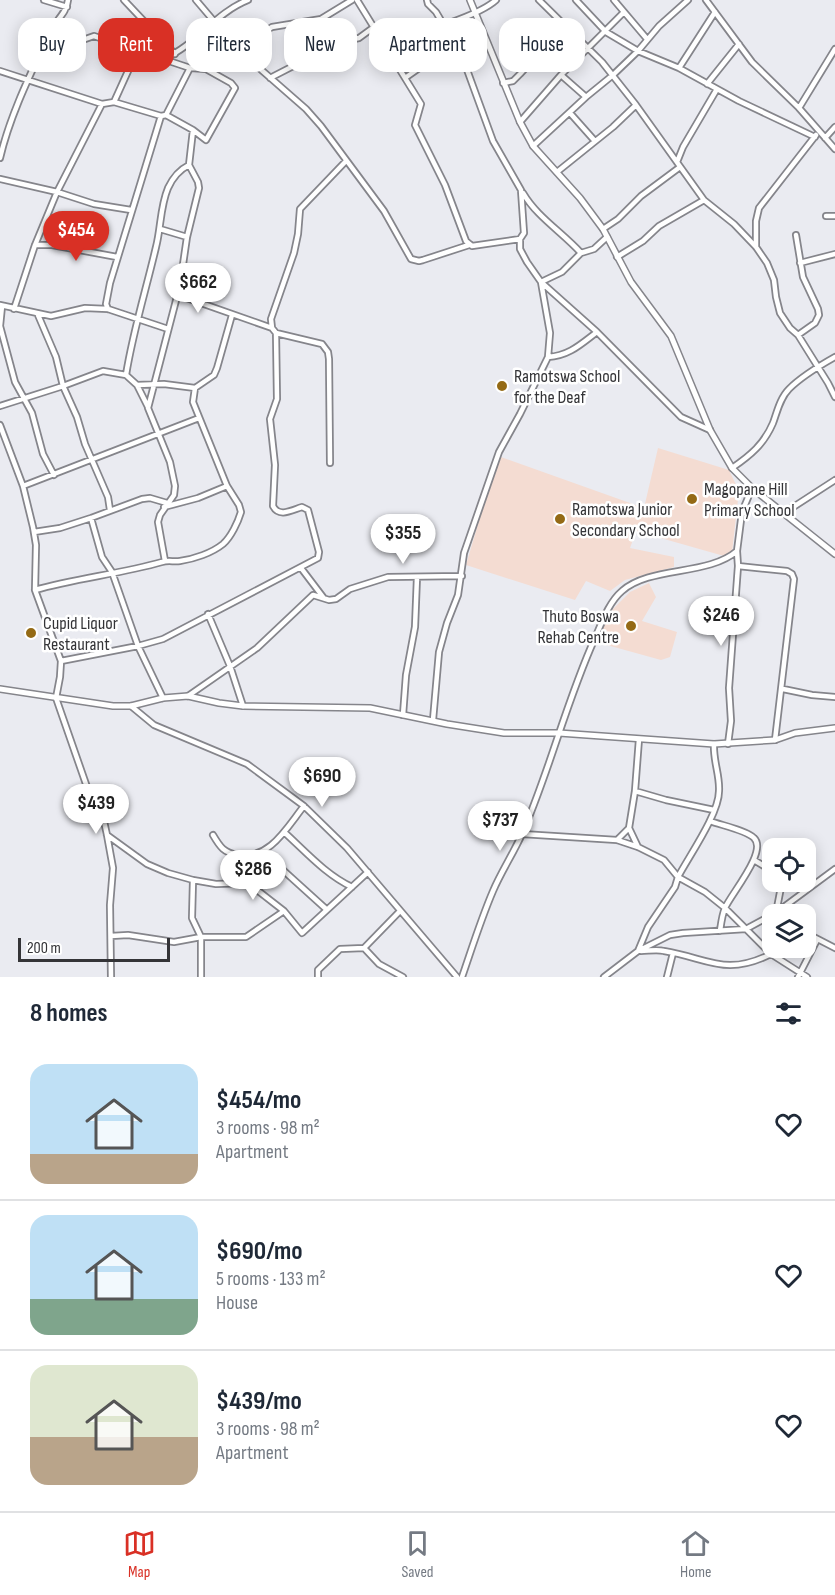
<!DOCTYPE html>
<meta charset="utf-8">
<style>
:root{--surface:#fff;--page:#f2f2f3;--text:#1f2937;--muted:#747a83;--line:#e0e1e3;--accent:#d93025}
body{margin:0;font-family:"Sofia Sans Condensed",sans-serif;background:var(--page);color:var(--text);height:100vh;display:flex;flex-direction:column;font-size:22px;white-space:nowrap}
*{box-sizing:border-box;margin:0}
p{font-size:20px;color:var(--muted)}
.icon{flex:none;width:33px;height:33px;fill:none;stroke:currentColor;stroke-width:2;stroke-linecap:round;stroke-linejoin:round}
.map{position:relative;height:977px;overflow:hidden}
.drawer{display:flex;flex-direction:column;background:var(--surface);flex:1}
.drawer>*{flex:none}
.hud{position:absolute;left:18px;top:18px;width:800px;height:54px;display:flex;gap:12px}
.fabs{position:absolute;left:762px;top:838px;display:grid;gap:12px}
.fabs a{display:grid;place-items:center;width:54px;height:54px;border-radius:12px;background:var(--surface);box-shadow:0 3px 15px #0003;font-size:30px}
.scale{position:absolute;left:18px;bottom:15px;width:152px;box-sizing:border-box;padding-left:6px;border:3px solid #343437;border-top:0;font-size:16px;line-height:21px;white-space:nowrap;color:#343437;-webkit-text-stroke:4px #fff;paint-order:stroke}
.price{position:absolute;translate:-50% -51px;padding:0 14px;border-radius:21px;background:#fff;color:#222;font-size:20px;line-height:39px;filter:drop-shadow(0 2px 3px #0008)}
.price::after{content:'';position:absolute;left:50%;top:36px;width:18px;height:14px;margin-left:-9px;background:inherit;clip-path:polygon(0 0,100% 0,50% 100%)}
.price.selected{background:var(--accent);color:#fff}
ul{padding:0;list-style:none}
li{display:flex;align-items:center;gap:18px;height:150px;padding:0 30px}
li+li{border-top:2px solid var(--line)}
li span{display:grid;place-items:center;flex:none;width:168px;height:120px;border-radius:18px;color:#555}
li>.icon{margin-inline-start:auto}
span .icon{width:72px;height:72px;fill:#fffc;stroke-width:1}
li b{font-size:26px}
h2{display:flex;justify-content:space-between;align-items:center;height:72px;padding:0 30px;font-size:26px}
.tag{padding:0 21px;border-radius:18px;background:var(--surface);box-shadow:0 3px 15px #0003;font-size:21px;line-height:54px}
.tag.selected{background:var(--accent);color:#fff}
.menu{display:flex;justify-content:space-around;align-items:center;height:84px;border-top:2px solid var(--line);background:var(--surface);font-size:16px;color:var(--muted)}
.menu a{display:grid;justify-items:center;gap:3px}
.menu .selected{color:var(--accent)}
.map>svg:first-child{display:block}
.education{fill:#f4dcd2}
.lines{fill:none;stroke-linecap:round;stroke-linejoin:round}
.minor-casing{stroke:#85858b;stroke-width:8}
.tertiary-casing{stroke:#85858b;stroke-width:8}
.minor{stroke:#fff;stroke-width:4.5}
.tertiary{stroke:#fff;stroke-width:5}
.poi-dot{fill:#946a15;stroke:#fff;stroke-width:2}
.labels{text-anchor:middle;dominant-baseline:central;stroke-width:5;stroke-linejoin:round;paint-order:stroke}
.poi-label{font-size:18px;fill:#343437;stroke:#fff;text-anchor:start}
</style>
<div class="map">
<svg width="835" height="977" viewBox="0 0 835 977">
<rect width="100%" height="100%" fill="#eaebf1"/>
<!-- education -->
<path class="education" d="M658,448L729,470L739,491L732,552L724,556L636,531L630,548L674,557V567L625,580L610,591L586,581L575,600L466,565L498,456L644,508Z
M649,583L656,597L642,621L677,632L670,657L661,660L596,642L606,620L614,608L630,592Z"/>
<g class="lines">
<defs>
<path id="minor" d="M44,0L67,7
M124,0L175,54
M196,0L213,20
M357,0L421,104L415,125L445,185L466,241L472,246L520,239L524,233L521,190L493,141L462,56L436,12L428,4L427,0
M539,0L602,62L636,105L704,200L734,224L756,247L767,263L774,280L776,297L780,313L790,328L798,335L828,383L835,397
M576,0L606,32L638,51L679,68L739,101L815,137
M614,0L647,39
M706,0L752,62L799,108L835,149
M321,19L340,42
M52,28L61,41L66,43H74L94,36L190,68L206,69L272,27L321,19L352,0
M241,47L258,67L306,109L321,126L384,211L411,259L419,261L423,260L469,245
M165,58C196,45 215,13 248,0
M679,68L715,12
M0,71L102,104L114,102L161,116
M561,75L586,97
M270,78L340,42L359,38L374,27
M405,78L425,64L413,38C419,24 440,27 452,22C466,17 485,10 496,0
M503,83L513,81L520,74L565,25
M707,84L739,44
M114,102L138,49
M799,108L835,49
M570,113L594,140
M520,122L561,75L623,13
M193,130L206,140L235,88L231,83L206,69
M825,138L835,127
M533,146L586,97L613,75L638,51L659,26L688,0
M0,158C10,115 31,73 50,32C55,21 67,13 68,0
M677,162L683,147L717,89
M557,172L613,127L636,105
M0,179L57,192L94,204L131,210
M523,193C537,217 562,232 581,253
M826,216H835
M160,229L187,237
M603,229L618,219L641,196L680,167
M796,235L803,277L818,309L819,315L815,323L798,335
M520,239V249L527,262L541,282L597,332L681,417L710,430
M35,245H52L117,257
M756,247V221L759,208L816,135
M617,257L643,241L659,226L704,200
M800,263L835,254
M541,282L562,272L581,253L594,249L607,237
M178,295L272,328L276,333L322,344L328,352L329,359L330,463
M0,305L51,316L85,308L108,309L168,329
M2,306L0,326L15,382L32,413L43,454L54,475
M14,309L35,245L57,192L102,104
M108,309L106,304L110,283L161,116L166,115L190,68
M38,315L56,357L63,386L77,417L85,444L108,497L110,510
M272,328L271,319L294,253L298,234L300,209L346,161
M548,357C569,356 581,344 597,332
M126,375C133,331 146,290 156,247C161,228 160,207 168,188C173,177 179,170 189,165
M137,385L148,407
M0,406L63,386L103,371L126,375L137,385L164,384L195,388
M0,425L23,486L33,527L36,545L35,590L61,661L60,677L56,698L87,787L102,812L107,835L113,868L110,905L111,977
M732,468C751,455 764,444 773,423C777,412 780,398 789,389C802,376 819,366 835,357
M23,486L199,418
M164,507L198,498L227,486
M784,513L835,480
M91,518L102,557L112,572L138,646L163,698
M34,532L60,528L91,518L142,499L150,498L167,503
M165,561L158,522L160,515L174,495L175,486L170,462L148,408L180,285L187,237L199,188L198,182L189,165L193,130L166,115
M738,566L787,571L792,574L794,579L775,740
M301,568L323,597
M35,590C77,578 120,574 162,562C168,560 174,562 180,561C194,559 212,553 223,544C231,537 238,522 241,512L239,505L227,486L193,402L195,388L214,375L217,368L232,315
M208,614L230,666L243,706
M61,661L138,646L163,639L318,558L319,552L308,510L302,507C292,510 279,518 273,506L275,465L270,419L277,399L276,333
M783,689L812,695L835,697
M188,696L257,648L313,595L329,600L336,599L350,589L388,577L462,576
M131,706L154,725L247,764L304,806L347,848L457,977
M403,715L406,675L415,627L417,577
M433,720L439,652L447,623L458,595L464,553L499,452L520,414L548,357L550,333L541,282
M728,744L731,721L729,688L738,566L737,551
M635,791L666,800L714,810
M710,821C720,825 746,830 754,838C768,851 731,894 725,908C722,915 721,924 720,931
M629,828L638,847
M284,832C305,851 326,875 352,887
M522,834L617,840L638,847L664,860L678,877L705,892L725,908L771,954L807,977
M107,835L147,864L168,873L193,880
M213,835C220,847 224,853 238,855C270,860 287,827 304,806
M617,840L629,828L635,791L639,739
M263,852L326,909
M247,856L244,870L248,883L284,911L302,933L368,872
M754,860L772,871
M776,913L782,882
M773,915L835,869
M806,933L835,948
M111,936L128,935L174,942L201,937H246L284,911
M364,948L400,911
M364,948L379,964L403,977
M638,951L648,927L675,887L678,877C689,856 719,814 719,791C720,775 713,761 714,744
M641,951C648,951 657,949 664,951C708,958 725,977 771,954
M201,977V937L192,918L193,880L216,884L248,883
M318,977V970L340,949L364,948
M462,977C472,948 481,919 493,891C501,872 513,854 522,834C550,770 566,702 595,638C602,622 609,602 622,591C650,566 708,576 737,551L742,512L752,488
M604,977L638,951L670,935L683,933L746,929L772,915
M667,977L673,953
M798,977L817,940"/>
<path id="tertiary" d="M470,0L520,122L533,146L580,198L603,229L631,282L671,336L710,430L732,468L752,488L835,554
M0,689L113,706H131L163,698L188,696L219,703L243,706L370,708L447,724L504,733H559L714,744L775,740L795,733L835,728"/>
</defs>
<!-- minor casing -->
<use href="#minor" class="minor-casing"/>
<!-- tertiary casing -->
<use href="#tertiary" class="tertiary-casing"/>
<!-- minor -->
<use href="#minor" class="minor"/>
<!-- tertiary -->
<use href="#tertiary" class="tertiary"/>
</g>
<!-- markers -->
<g class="poi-dot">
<circle cx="502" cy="386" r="6"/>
<circle cx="692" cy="499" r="6"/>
<circle cx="560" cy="519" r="6"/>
<circle cx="631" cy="626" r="6"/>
<circle cx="31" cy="633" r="6"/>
</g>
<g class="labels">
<!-- poi labels -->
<g class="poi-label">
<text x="514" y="376">Ramotswa School<tspan x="514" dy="21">for the Deaf</tspan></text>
<text x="704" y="489">Magopane Hill<tspan x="704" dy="21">Primary School</tspan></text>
<text x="572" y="509">Ramotswa Junior<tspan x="572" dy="21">Secondary School</tspan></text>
<text x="619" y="616" text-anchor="end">Thuto Boswa<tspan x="619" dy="21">Rehab Centre</tspan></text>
<text x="43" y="623">Cupid Liquor<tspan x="43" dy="21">Restaurant</tspan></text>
</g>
</g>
</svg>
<div class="fabs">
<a><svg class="icon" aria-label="locate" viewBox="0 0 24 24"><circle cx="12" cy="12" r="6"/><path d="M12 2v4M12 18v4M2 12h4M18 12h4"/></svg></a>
<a><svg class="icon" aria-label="layers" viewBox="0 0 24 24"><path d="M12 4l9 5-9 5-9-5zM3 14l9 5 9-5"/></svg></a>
</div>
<div class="scale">200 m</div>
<b class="price selected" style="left:76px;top:262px">$454</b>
<b class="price" style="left:198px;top:314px">$662</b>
<b class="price" style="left:403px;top:565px">$355</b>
<b class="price" style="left:721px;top:647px">$246</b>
<b class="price" style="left:322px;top:808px">$690</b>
<b class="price" style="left:96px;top:835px">$439</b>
<b class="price" style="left:500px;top:852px">$737</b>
<b class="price" style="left:253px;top:901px">$286</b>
<div class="hud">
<a class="tag">Buy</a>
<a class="tag selected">Rent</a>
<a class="tag">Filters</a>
<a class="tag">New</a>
<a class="tag">Apartment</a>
<a class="tag">House</a>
</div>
</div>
<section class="drawer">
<h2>8 homes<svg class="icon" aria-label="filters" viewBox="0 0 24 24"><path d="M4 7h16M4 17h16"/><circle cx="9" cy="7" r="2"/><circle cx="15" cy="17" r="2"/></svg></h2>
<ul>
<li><span style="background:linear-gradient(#bfe0f5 75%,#b9a48a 0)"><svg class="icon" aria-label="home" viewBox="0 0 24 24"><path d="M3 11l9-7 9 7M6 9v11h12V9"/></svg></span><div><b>$454/mo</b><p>3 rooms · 98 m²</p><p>Apartment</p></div><svg class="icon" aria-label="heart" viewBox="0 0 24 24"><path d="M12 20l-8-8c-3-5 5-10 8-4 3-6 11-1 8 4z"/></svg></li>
<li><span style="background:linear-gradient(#bfe0f5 70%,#7fa58c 0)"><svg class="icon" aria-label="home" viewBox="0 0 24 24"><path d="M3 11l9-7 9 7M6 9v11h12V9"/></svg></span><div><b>$690/mo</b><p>5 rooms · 133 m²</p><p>House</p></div><svg class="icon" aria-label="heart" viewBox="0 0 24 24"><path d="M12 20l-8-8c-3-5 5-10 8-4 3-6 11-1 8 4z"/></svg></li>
<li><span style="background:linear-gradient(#dfe7d0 60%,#b9a48a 0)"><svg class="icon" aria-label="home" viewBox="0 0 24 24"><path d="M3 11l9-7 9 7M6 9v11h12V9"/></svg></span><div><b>$439/mo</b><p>3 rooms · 98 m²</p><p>Apartment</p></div><svg class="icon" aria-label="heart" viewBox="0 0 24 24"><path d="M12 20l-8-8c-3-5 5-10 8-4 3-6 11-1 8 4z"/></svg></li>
</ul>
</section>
<nav class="menu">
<a class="selected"><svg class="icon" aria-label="map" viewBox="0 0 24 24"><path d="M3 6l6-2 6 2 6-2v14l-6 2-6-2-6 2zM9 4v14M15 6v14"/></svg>Map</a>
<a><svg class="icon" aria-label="saved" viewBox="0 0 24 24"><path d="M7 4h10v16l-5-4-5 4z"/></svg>Saved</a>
<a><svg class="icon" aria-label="home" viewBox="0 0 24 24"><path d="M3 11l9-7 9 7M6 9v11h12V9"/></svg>Home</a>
</nav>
